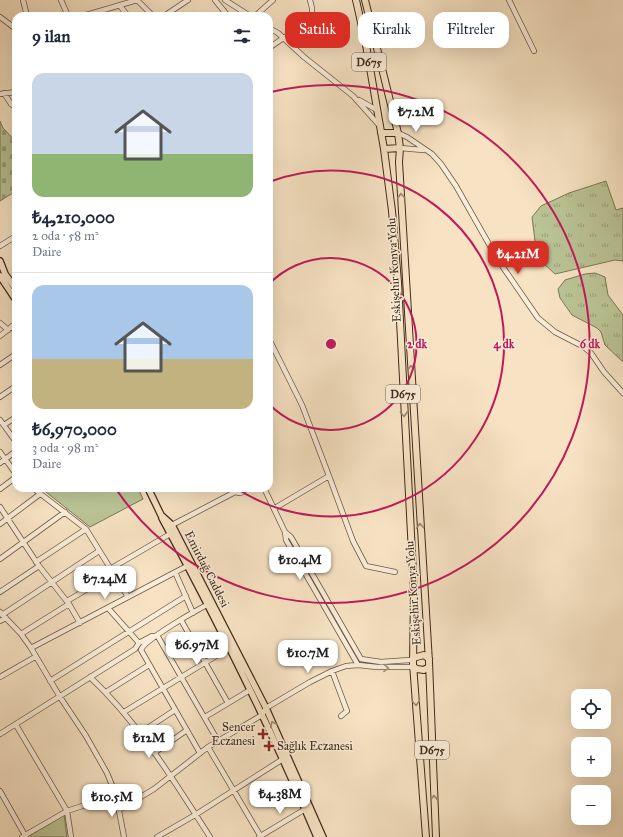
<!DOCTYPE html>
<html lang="tr">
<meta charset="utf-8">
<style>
:root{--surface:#fff;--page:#f2f2f3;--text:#1f2937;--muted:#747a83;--line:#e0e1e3;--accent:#d93025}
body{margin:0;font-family:"IM FELL Great Primer",serif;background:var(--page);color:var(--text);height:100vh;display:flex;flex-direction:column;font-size:15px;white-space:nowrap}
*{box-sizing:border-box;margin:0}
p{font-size:13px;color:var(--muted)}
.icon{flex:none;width:22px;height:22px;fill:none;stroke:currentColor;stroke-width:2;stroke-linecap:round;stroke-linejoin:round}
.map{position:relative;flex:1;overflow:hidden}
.side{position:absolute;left:12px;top:12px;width:261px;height:480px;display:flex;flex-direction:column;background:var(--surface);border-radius:12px;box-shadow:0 4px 16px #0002}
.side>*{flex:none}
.banner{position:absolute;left:285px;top:12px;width:278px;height:36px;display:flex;gap:8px}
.tools{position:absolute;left:571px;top:689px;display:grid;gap:8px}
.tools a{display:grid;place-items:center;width:40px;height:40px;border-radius:8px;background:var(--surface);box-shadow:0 4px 16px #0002;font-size:20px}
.price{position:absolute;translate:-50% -34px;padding:0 9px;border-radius:8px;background:#fff;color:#222;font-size:13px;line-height:26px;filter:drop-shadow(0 1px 2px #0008)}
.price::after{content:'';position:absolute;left:50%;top:24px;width:12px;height:9px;margin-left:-6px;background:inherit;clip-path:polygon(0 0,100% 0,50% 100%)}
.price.current{background:var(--accent);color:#fff}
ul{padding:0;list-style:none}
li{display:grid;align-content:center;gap:8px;height:212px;padding:0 20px}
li+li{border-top:1px solid var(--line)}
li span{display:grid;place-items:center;height:124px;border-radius:12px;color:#555}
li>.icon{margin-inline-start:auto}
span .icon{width:72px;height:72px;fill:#fffc;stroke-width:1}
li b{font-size:17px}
h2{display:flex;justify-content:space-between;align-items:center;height:48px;padding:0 20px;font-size:17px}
.tag{padding:0 14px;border-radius:12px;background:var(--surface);box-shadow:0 4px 16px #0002;font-size:14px;line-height:36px}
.tag.current{background:var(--accent);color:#fff}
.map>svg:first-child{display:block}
.grass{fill:url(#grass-tufts);stroke:#7d7758}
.cemetery{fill:url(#cemetery-stones);stroke:#7d7758}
.park{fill:#bac496;stroke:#7d7758}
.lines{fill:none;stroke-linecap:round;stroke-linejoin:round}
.minor-casing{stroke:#6e5844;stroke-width:6}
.major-casing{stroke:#402a1a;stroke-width:8}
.highway-casing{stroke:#402a1a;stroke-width:8}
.minor{stroke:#faedd9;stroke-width:4.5}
.major{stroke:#f7e3c4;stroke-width:5.5}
.highway{stroke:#f7e3c4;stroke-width:6}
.oneway{stroke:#9c866f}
.oneway2{stroke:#9d8c7a}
.ring{fill:none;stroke:#c2185b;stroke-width:2}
.poi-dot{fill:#8f2418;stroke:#faedd9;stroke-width:1.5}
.labels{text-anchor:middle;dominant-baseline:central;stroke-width:3;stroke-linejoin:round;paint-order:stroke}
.shield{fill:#faedd9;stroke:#786453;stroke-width:1}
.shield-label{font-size:11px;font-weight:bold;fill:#402a1a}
.street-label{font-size:12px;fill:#402a1a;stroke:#faedd9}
.poi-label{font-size:12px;fill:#402a1a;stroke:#faedd9;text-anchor:end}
.centre{fill:#c2185b;stroke:#faedd9;stroke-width:2}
.ring-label{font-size:12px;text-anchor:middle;font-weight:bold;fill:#c2185b;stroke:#faedd9;stroke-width:3;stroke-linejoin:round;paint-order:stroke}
</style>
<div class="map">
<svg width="623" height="837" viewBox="0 0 623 837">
<defs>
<pattern id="grass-tufts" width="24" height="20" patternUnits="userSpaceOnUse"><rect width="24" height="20" fill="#bac496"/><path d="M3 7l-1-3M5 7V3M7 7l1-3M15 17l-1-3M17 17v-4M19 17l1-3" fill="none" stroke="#999f7a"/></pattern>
<pattern id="cemetery-stones" width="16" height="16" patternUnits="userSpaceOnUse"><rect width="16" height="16" fill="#bac496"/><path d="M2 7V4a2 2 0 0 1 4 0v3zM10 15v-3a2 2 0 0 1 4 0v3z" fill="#999f7a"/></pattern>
</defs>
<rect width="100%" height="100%" fill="#f7e3c4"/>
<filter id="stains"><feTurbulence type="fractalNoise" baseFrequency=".005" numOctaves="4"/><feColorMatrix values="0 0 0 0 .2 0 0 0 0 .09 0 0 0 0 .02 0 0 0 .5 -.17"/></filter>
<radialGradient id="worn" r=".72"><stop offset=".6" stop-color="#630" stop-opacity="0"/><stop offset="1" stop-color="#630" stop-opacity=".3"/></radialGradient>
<!-- grass -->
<path class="grass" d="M606,181L616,210L623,208V261L615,260L555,274L543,263L536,249L532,217L541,206L569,193Z
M595,273L605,277L608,295L623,315V362L605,345L601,332L597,328L572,315L560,298L558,289L565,280L585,274Z"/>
<!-- cemetery -->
<path class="cemetery" d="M0,121L3,128L16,142V191L0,201Z"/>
<!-- park -->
<path class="park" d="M41,488H138L143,499L90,527Z
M64,814L67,837H31L30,835Z"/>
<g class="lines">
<defs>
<path id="minor" d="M23,0L27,16
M61,0L68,16
M137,0L153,16
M215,0L228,16
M225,0L250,16
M509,0L534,51
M120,6L128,16
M83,16L137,0
M164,16L188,0
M255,16L273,0
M0,17L16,29
M269,28L278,33L304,57L353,96L379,125
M269,48C277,42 308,23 311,15C314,11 311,5 310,0
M4,93L11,104L16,107
M0,94L16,92
M359,100L377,110
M398,133L407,137L432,154L441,164L456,186L498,260L538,318L555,332L584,347L591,353L604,372L623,393
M400,148L423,150
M0,246L16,236
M0,323L8,330
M12,326L16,333
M0,336L16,323
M269,339L302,405L329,476L353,541L366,566L395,572
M0,365L16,354
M0,397L16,386
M0,420L16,442
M4,425L16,417
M0,452L16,474
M0,463L16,451
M33,488L86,529L128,597
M264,488L285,532L286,540L358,665
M0,489L16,477
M235,492L240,493L243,492L244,488
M0,507L39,566L69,604L80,623
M275,508L329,476
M0,524L40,494
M172,525L235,492L234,488
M285,532L291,537L361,659
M0,559L65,512
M36,562L86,529
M110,569L170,534
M175,572L193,613
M0,592L39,566
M67,601L113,574
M0,612L21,634L31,648L60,697L86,736L107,773L116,795L124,837
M2,615L99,551
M181,620L228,703
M0,621L6,618
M21,634L69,604
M157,635L218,741
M139,643L152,636H155
M31,648L187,566
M361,659L381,662L410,660L413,658
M332,671L347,711L341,716
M0,677L35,657
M90,677C139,723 174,781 210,837
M50,681L186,596
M106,692L149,665
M124,712L229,648
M205,717L250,690
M16,725L67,811L71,837
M140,733L175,710
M0,734L135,649L139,643L108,608
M208,747L261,837
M154,753L187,730
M200,753L141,650C144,640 198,609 211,603
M0,791L26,837
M119,810L154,789L208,747L262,715L266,708L310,682L332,671L346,666L358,665L377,667H414
M22,837L67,811L116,795
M157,837L195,815L283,759
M259,837L307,808"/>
<path id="major" d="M0,261L5,274L16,289
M0,276L16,300
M148,488L161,515L172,525L266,708L323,837
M162,518C218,622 271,728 317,837"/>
<path id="highway" d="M356,0L366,45L384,149L392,211L398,282L414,592L413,664L426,837
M365,0L398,133L400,148L399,162L429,662L436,837
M381,133H398
M384,149L400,148
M413,658L424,655L429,659
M414,667L417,669L424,670L429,667"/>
</defs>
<!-- minor casing -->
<use href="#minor" class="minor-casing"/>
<!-- major casing -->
<use href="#major" class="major-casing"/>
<!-- highway casing -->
<use href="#highway" class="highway-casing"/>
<!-- minor -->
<use href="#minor" class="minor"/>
<!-- major -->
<use href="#major" class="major"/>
<!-- highway -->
<use href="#highway" class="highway"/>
</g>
<!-- one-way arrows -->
<defs><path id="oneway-chevron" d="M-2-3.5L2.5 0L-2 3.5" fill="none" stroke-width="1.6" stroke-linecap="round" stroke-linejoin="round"/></defs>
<g class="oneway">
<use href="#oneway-chevron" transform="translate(401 196) rotate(-94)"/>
<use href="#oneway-chevron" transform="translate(411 368) rotate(-93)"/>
<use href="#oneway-chevron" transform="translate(404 414) rotate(87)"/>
<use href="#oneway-chevron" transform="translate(420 526) rotate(-94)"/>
<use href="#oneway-chevron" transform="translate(416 703) rotate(86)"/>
<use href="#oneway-chevron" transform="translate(273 724) rotate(-114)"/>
<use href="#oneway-chevron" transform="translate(434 798) rotate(-92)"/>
</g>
<use class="oneway2" href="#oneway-chevron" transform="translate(386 668) rotate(1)"/>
<!-- distance rings -->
<g class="ring">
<path d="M269 284A86 86 0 1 1 269 404"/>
<path d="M269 182A173 173 0 1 1 236 488"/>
<path d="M271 92A259 259 0 1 1 116 489"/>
</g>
<!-- markers -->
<g class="poi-dot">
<path d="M261 728h4v4h4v4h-4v4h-4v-4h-4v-4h4z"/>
<path d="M267 740h4v4h4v4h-4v4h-4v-4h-4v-4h4z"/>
</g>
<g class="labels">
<!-- shield labels -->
<g class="shield">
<rect x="352" y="53" width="34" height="18" rx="3"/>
<rect x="386" y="385" width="34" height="18" rx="3"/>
<rect x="415" y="741" width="34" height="18" rx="3"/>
</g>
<g class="shield-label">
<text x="369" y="62">D675</text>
<text x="403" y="394">D675</text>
<text x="432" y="750">D675</text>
</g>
<!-- street labels -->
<g class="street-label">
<text transform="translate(394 270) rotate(-93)">Eskişehir Konya Yolu</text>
<text transform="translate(207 569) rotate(63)">Emirdağ Caddesi</text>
<text transform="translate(413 593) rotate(-94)">Eskişehir Konya Yolu</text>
</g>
<!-- poi labels -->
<g class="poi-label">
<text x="255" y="727">Sencer<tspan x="255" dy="14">Eczanesi</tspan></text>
<text x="277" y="746" text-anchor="start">Sağlık Eczanesi</text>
</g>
</g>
<circle cx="331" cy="344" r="6" class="centre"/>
<g class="ring-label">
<text x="417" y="348">2 dk</text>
<text x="504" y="348">4 dk</text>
<text x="590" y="348">6 dk</text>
</g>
<rect width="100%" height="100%" filter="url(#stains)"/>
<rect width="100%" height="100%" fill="url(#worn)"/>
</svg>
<div class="tools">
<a><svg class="icon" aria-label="locate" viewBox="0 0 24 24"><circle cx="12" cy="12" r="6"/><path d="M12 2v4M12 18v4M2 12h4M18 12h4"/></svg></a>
<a>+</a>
<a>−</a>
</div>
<b class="price" style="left:416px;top:133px">₺7.2M</b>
<b class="price current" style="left:518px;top:275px">₺4.21M</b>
<b class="price" style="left:300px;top:581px">₺10.4M</b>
<b class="price" style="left:105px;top:600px">₺7.24M</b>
<b class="price" style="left:197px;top:666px">₺6.97M</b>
<b class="price" style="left:308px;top:674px">₺10.7M</b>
<b class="price" style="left:149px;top:759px">₺12M</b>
<b class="price" style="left:280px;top:815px">₺4.38M</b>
<b class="price" style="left:112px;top:818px">₺10.5M</b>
<div class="banner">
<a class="tag current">Satılık</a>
<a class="tag">Kiralık</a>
<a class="tag">Filtreler</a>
</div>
<section class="side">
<h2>9 ilan<svg class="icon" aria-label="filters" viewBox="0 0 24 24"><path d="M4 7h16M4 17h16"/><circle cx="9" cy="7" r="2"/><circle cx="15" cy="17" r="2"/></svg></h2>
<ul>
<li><span style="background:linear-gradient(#c9d6e8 65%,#8fb573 0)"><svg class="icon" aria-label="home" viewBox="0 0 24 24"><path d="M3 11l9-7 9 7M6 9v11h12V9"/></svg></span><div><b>₺4,210,000</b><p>2 oda · 58 m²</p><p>Daire</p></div></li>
<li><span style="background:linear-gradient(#a9c7e8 60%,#c2b280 0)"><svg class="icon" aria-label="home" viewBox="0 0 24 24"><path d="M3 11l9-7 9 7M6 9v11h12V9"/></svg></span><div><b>₺6,970,000</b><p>3 oda · 98 m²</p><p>Daire</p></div></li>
</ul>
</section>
</div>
